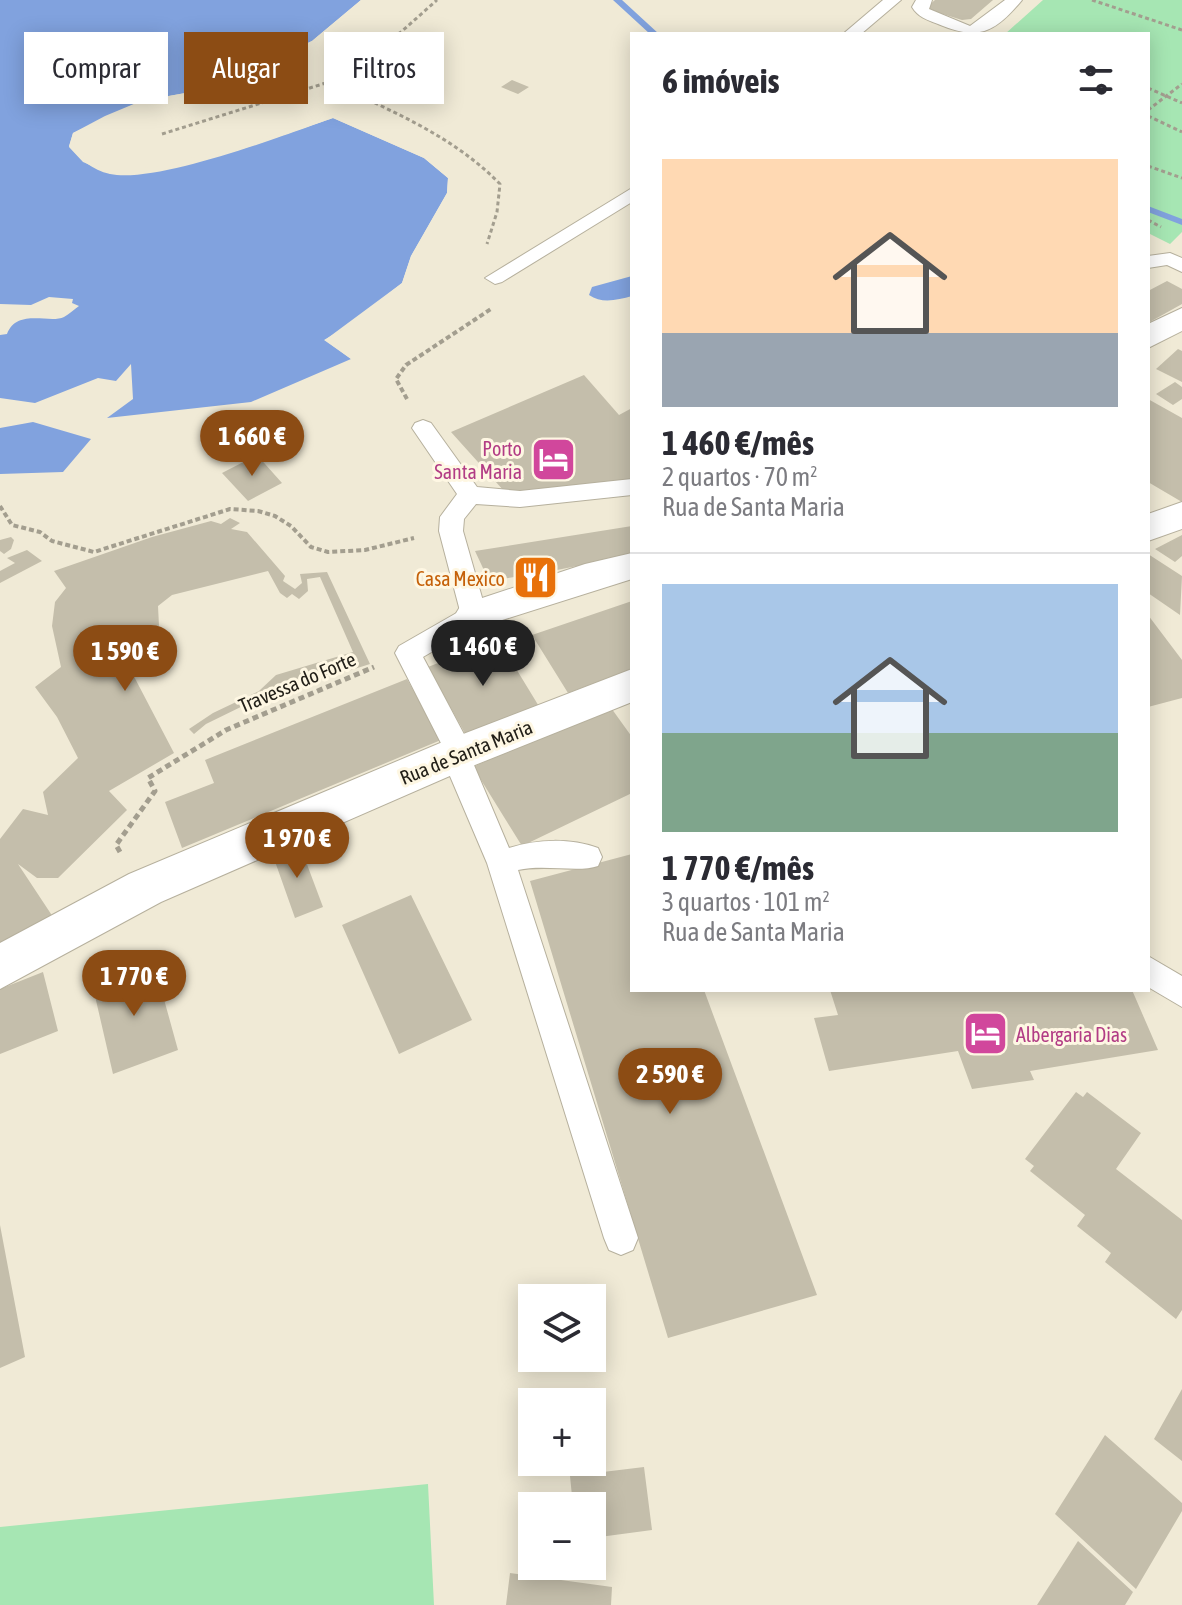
<!DOCTYPE html>
<html lang="pt">
<meta charset="utf-8">
<style>
:root{--surface:#fff;--page:#f7f7f7;--text:#2b2b33;--muted:#7c7c81;--line:#e1e1e2;--accent:#8c4c14}
body{margin:0;font-family:"Asap Condensed",sans-serif;background:var(--page);color:var(--text);height:100vh;display:flex;flex-direction:column;font-size:30px;white-space:nowrap}
*{box-sizing:border-box;margin:0}
p{font-size:26px;color:var(--muted)}
.icon{flex:none;width:44px;height:44px;fill:none;stroke:currentColor;stroke-width:2;stroke-linecap:round;stroke-linejoin:round}
.map{position:relative;flex:1;overflow:hidden}
.panel{position:absolute;left:630px;top:32px;width:520px;height:960px;display:flex;flex-direction:column;background:var(--surface);border-radius:0px;box-shadow:0 4px 20px #0003}
.panel>*{flex:none}
.top-card{position:absolute;left:24px;top:32px;width:486px;height:72px;display:flex;gap:16px}
.buttons{position:absolute;left:518px;top:1284px;display:grid;gap:16px}
.buttons a{display:grid;place-items:center;width:88px;height:88px;border-radius:0px;background:var(--surface);box-shadow:0 4px 20px #0003;font-size:40px}
.price{position:absolute;translate:-50% -68px;padding:0 18px;border-radius:28px;background:var(--accent);color:#fff;font-size:26px;line-height:52px;filter:drop-shadow(0 2px 4px #0008)}
.price::after{content:'';position:absolute;left:50%;top:48px;width:24px;height:18px;margin-left:-12px;background:inherit;clip-path:polygon(0 0,100% 0,50% 100%)}
.price.active{background:#222;color:#fff}
ul{padding:0;list-style:none}
li{display:grid;align-content:center;gap:16px;height:424px;padding:0 32px}
li+li{border-top:2px solid var(--line)}
li span{display:grid;place-items:center;height:248px;border-radius:0px;color:#555}
li>.icon{margin-inline-start:auto}
span .icon{width:144px;height:144px;fill:#fffc;stroke-width:1}
li b{font-size:34px}
h2{display:flex;justify-content:space-between;align-items:center;height:96px;padding:0 32px;font-size:34px}
.pill{padding:0 28px;border-radius:0px;background:var(--surface);box-shadow:0 4px 20px #0003;font-size:28px;line-height:72px}
.pill.active{background:var(--accent);color:#fff}
.map>svg:first-child{display:block}
.green{fill:#a6e6b3}
.water{fill:#81a2de}
.pier{fill:#f0ead6}
.lines{fill:none;stroke-linecap:round;stroke-linejoin:round}
.stream{fill:#81a2de;fill-rule:evenodd}
.building{fill:#c4beab}
.service-casing{stroke:#b6b09d;stroke-width:2}
.pedestrian-casing{stroke:#b6b09d;stroke-width:2}
.minor-casing{stroke:#b6b09d;stroke-width:2}
.path-far2{stroke:#a39e8f;stroke-width:3;stroke-dasharray:4 3;stroke-linecap:butt}
.path-far1{stroke:#a39e8f;stroke-width:4;stroke-dasharray:5 3;stroke-linecap:butt}
.path{stroke:#a39e8f;stroke-width:5;stroke-dasharray:6 4;stroke-linecap:butt}
.service{fill:#fff;fill-rule:evenodd}
.pedestrian{fill:#fff;fill-rule:evenodd}
.minor{fill:#fff;fill-rule:evenodd}
.labels{text-anchor:middle;dominant-baseline:central;stroke-width:6;stroke-linejoin:round;paint-order:stroke}
.hotel-label{font-size:20px;fill:#b23c85;stroke:#fef7e3;text-anchor:end}
.food-label{font-size:20px;fill:#c56008;stroke:#fef7e3;text-anchor:end}
.street-label{font-size:20px;fill:#232019;stroke:#fef7e3}
</style>
<div class="map">
<svg width="1182" height="1605" viewBox="0 0 1182 1605">
<rect width="100%" height="100%" fill="#f0ead6"/>
<!-- green -->
<path class="green" d="M1043,0H1182V232L1170,244L1148,233V34H1005Z
M428,1484L434,1605H0V1527Z"/>
<!-- water -->
<path class="water" d="M0,0H361L312,41L248,71L191,92L141,101L73,133L69,146C80,159 92,170 110,174C156,184 285,135 333,118L424,158L448,178L447,193L411,256L402,283L325,340L351,359L251,402L107,418L133,399L131,364L116,381L98,378L35,403L0,398V335L7,334C17,308 50,324 64,317C69,314 75,309 79,306L72,303L73,299L49,297L31,305L0,304Z
M632,276V296C617,300 602,304 589,295L592,287Z
M33,422L91,439L63,472L0,474V428Z"/>
<!-- pier -->
<path class="pier" d="M361,0H365L313,44L249,74L192,95L142,105L107,120L76,135L74,146L85,159L111,170L154,167L243,145L333,114L353,120L426,155L451,176V194L414,257L405,286L332,340L354,356V361L324,340L348,326L402,283L411,256L447,193L448,178L424,158L333,118L245,148L155,171L111,174L83,162L69,147L73,133L105,116L141,101L191,92L248,71L312,41Z"/>
<g class="lines">
<!-- stream -->
<path class="stream" d="M613,0H622L659,34H650Z
M1148,206L1182,219V225L1148,212Z"/>
</g>
<!-- building -->
<path class="building" d="M935,0H993L971,19L962,20L930,10L928,6Z
M512,80L529,87L518,94L501,87Z
M1167,281L1182,289V304L1148,323V291Z
M1178,349L1182,351V382L1156,369Z
M584,375L619,415L632,408V486L541,496L504,491L451,432Z
M1175,382L1182,387V399L1173,405L1156,394Z
M1148,399L1182,418V502L1148,482Z
M257,455L282,483L248,501L222,473Z
M230,518L240,523L231,529L247,532L285,576L283,581L295,589L302,583L300,574L327,572L370,664L253,701L206,724L194,734L189,729L213,713L259,691L276,675L353,652L320,577L307,579L308,591L299,599L292,594L287,598L280,593L268,571L172,595L158,606L159,626L117,644L174,753L109,791L127,810L58,878H37L18,864L53,917L0,946V839L23,809L48,815L43,792L78,758L57,717L35,687L61,667L52,626L55,602L66,588L54,571L152,537L211,521L221,524Z
M632,526V555L552,571L489,581L475,551Z
M1182,535V556L1175,562L1155,549Z
M11,537L14,540L11,549L4,554L0,551V540Z
M27,550L42,561L0,583V571L15,563L7,558Z
M1148,554L1182,576L1180,615L1148,593Z
M632,601V669L568,693L532,635Z
M1148,615L1182,660V698L1148,707Z
M498,639L540,708L467,737L428,667Z
M407,679L441,740L182,848L165,802L214,783L205,760Z
M609,705L632,737V793L522,846L473,767Z
M299,843L323,907L295,918L272,853Z
M632,854V990H704L817,1295L668,1338L530,881Z
M411,895L472,1020L399,1054L342,925Z
M154,963L178,1050L113,1074L92,983Z
M43,972L58,1031L0,1054V989Z
M830,990H1132L1158,1050L1030,1071L1034,1080L972,1089L958,1051L829,1071L814,1018L838,1015Z
M1076,1092L1083,1097L1087,1092L1141,1133L1116,1169L1182,1220V1310L1176,1319L1105,1262L1111,1253L1077,1226L1085,1215L1030,1171L1034,1166L1025,1159Z
M0,1225L25,1357L0,1368Z
M1182,1389V1461L1154,1439Z
M1105,1435L1182,1503V1511L1136,1589L1055,1514Z
M644,1467L652,1530L592,1538V1506H573L570,1476Z
M1078,1541L1133,1592L1125,1605H1037Z
M510,1573L612,1587L611,1605H506Z"/>
<g class="lines">
<defs>
<path id="service" d="M883,0H901L861,34H843Z
M916,0H932L929,9L970,26L1005,0H1022C995,33 978,41 938,24C927,20 918,17 912,7Z
M632,188V202L502,282L495,284L485,278Z
M1170,253L1182,258V272L1167,265L1148,268V256Z
M423,420L431,423L477,487L520,491L632,479V495L520,507L476,504L464,519L463,531L487,615L483,622L423,657L474,753L471,758L509,848C538,839 570,838 598,848L602,857L598,866C579,873 544,864 518,870L638,1238L633,1250L621,1255L609,1250L604,1238L487,863L441,755L444,749L395,653L399,646L460,611L439,531L440,517L457,494L412,428L415,423Z
M1148,956L1182,976V1007L1148,987Z"/>
<path id="pedestrian" d="M1182,308V331L1148,348V324Z
M632,553V579L474,629L461,625L455,615L461,605L585,564Z"/>
<path id="minor" d="M1182,502V529L1148,541V514Z
M632,669V702L475,765L161,902L0,989V943L129,874L445,741Z"/>
</defs>
<!-- service casing -->
<use href="#service" class="service-casing"/>
<!-- pedestrian casing -->
<use href="#pedestrian" class="pedestrian-casing"/>
<!-- minor casing -->
<use href="#minor" class="minor-casing"/>
<!-- path-far2 -->
<path class="path-far2" d="M1092,0L1182,30
M330,82C391,111 452,135 500,184L497,212L487,244
M1148,88L1182,103
M1148,110L1182,84
M1148,116L1182,132
M162,134L329,82L401,32L437,0
M1148,166L1182,178
M1148,220L1161,227"/>
<!-- path-far1 -->
<path class="path-far1" d="M407,399L396,379L406,365L491,309
M0,506L12,525L40,532L52,541L94,552L230,509L258,511L275,516L291,526L311,547L328,552L365,550L414,538"/>
<!-- path -->
<path class="path" d="M120,852L116,845L155,791L148,778L226,730L374,667"/>
<!-- service -->
<use href="#service" class="service"/>
<!-- pedestrian -->
<use href="#pedestrian" class="pedestrian"/>
<!-- minor -->
<use href="#minor" class="minor"/>
</g>
<!-- icons -->
<defs>
<symbol id="hotel-square" viewBox="-11 -11 22 22"><rect x="-9" y="-9" width="18" height="18" rx="4" fill="#d1479c" stroke="#fef7e3"/><path d="M-6-4.5h1.5V1H6V5H4.5V3h-9V5H-6ZM-4 0a1.8 1.8 0 1 1 3.6 0ZM.5 0V-2.5h3Q6-2.5 6 0Z" fill="#fff"/></symbol>
<symbol id="restaurant-square" viewBox="-11 -11 22 22"><rect x="-9" y="-9" width="18" height="18" rx="4" fill="#e8710a" stroke="#fef7e3"/><path d="M-5-6h1v4h1v-4h1v4h1v-4h1v5L-1.5 .5V6h-2V.5L-5-1ZM5-6V6H3V1.5H1.5Q1.5-4 5-6Z" fill="#fff"/></symbol>
</defs>
<g fill-rule="evenodd">
<use href="#hotel-square" x="528" y="434" width="51" height="51"/>
<use href="#restaurant-square" x="510" y="552" width="51" height="51"/>
<use href="#hotel-square" x="960" y="1008" width="51" height="51"/>
</g>
<g class="labels">
<!-- hotel labels -->
<g class="hotel-label">
<text x="522" y="448">Porto<tspan x="522" dy="23">Santa Maria</tspan></text>
<text x="1016" y="1034" text-anchor="start">Albergaria Dias</text>
</g>
<!-- food labels -->
<g class="food-label">
<text x="505" y="578">Casa Mexico</text>
</g>
<!-- street labels -->
<g class="street-label">
<text transform="translate(297 682) rotate(-23)">Travessa do Forte</text>
<text transform="translate(466 752) rotate(-22)">Rua de Santa Maria</text>
</g>
</g>
</svg>
<div class="buttons">
<a><svg class="icon" aria-label="layers" viewBox="0 0 24 24"><path d="M12 4l9 5-9 5-9-5zM3 14l9 5 9-5"/></svg></a>
<a>+</a>
<a>−</a>
</div>
<b class="price" style="left:252px;top:478px">1 660 €</b>
<b class="price active" style="left:483px;top:688px">1 460 €</b>
<b class="price" style="left:125px;top:693px">1 590 €</b>
<b class="price" style="left:297px;top:880px">1 970 €</b>
<b class="price" style="left:134px;top:1018px">1 770 €</b>
<b class="price" style="left:670px;top:1116px">2 590 €</b>
<div class="top-card">
<a class="pill">Comprar</a>
<a class="pill active">Alugar</a>
<a class="pill">Filtros</a>
</div>
<section class="panel">
<h2>6 imóveis<svg class="icon" aria-label="filters" viewBox="0 0 24 24"><path d="M4 7h16M4 17h16"/><circle cx="9" cy="7" r="2"/><circle cx="15" cy="17" r="2"/></svg></h2>
<ul>
<li><span style="background:linear-gradient(#ffd9b3 70%,#9aa5b1 0)"><svg class="icon" aria-label="home" viewBox="0 0 24 24"><path d="M3 11l9-7 9 7M6 9v11h12V9"/></svg></span><div><b>1 460 €/mês</b><p>2 quartos · 70 m²</p><p>Rua de Santa Maria</p></div></li>
<li><span style="background:linear-gradient(#a9c7e8 60%,#7fa58c 0)"><svg class="icon" aria-label="home" viewBox="0 0 24 24"><path d="M3 11l9-7 9 7M6 9v11h12V9"/></svg></span><div><b>1 770 €/mês</b><p>3 quartos · 101 m²</p><p>Rua de Santa Maria</p></div></li>
</ul>
</section>
</div>
